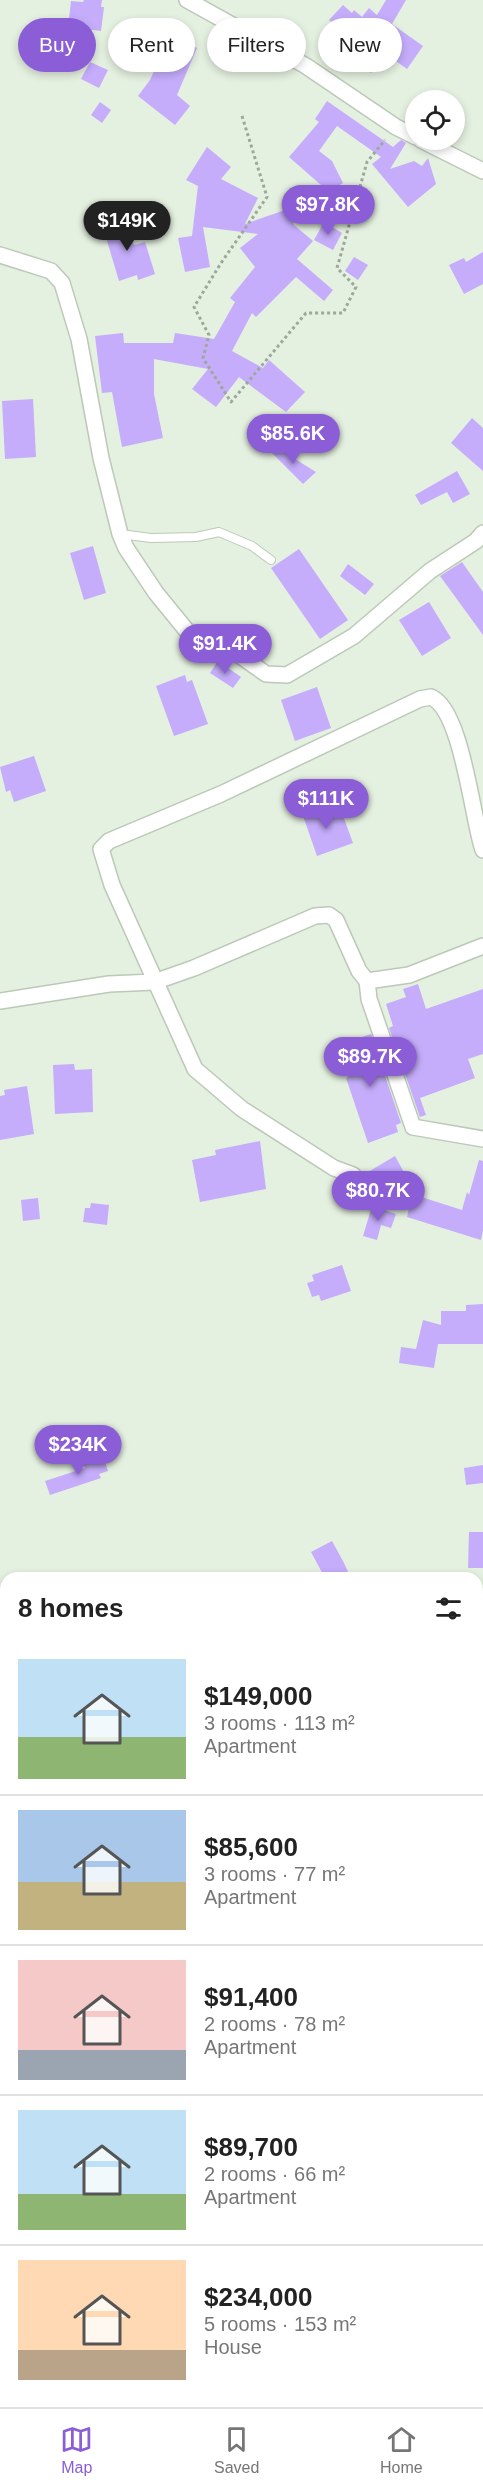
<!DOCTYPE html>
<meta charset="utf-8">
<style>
:root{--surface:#fff;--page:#f2f2f2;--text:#222;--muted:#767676;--line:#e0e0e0;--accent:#8b5dd6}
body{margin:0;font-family:Helvetica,sans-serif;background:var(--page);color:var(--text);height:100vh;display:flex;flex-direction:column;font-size:22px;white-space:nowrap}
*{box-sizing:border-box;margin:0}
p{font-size:20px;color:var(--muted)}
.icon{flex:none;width:33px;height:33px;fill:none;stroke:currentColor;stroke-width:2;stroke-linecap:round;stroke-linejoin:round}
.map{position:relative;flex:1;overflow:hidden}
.drawer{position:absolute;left:0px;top:1572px;width:483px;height:836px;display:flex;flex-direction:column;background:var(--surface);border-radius:18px 18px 0 0;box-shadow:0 3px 9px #0003}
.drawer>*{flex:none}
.top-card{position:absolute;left:18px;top:18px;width:447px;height:54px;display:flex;gap:12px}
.fabs{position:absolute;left:405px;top:90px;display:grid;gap:12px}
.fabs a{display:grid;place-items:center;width:60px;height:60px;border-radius:50%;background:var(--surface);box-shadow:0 3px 9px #0003;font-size:30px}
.price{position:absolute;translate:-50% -51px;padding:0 14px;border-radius:21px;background:var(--accent);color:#fff;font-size:20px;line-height:39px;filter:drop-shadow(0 2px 3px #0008)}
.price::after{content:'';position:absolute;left:50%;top:36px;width:18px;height:14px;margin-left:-9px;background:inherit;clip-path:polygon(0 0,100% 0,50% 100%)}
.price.current{background:#222;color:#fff}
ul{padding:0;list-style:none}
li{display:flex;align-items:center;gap:18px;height:150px;padding:0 18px}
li+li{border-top:2px solid var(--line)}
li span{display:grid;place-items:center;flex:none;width:168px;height:120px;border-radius:0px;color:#555}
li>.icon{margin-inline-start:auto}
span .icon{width:72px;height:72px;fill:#fffc;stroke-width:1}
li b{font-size:26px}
h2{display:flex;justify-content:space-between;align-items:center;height:72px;padding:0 18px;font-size:26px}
.pill{padding:0 21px;border-radius:27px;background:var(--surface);box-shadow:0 3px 9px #0003;font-size:21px;line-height:54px}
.pill.current{background:var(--accent);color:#fff}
.tab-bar{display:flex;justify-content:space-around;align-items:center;height:84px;border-top:2px solid var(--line);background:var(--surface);font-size:16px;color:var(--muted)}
.tab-bar a{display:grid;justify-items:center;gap:3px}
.tab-bar .current{color:var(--accent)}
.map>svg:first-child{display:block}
.building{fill:#c5adfb}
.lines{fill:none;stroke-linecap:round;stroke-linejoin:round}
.lane-casing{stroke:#bcc8b8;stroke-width:10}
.street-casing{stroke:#bcc8b8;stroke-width:18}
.path{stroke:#9ea79b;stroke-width:3;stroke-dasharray:3 3;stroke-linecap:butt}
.lane{stroke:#fff;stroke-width:8}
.street{stroke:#fff;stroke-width:15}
</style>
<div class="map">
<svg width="483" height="2407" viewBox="0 0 483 2407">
<rect width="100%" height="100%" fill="#e4f0e0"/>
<!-- building -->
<path class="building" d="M84,0H102L101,7H104L101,31L68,27L71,1L83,2Z
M386,0H406L392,24L423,46L407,69L386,54L371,73L330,37L338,28L329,20L343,5L352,13L354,10L362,17L369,8L377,15Z
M179,40L197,48L177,95L190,106L175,125L138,96L150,80L167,42L176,46Z
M220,49L235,57L228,70L213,62Z
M90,62L108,70L99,88L81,79Z
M327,101L393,147L401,140L406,143L390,169L414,161L422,166L428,158L436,184L408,207L372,164L381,157L337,126L319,151L332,161L343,183L326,193L321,185L289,157L319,122L315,119Z
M100,102L111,110L102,123L91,115Z
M207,147L231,167L221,179L258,198L245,224L288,209L294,225L313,241L297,259L333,290L324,301L296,277L256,317L252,313L232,351L263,368L269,360L305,392L286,412L239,377L216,407L192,389L208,369L154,359V394L163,438L122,447L112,392L102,393L95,336L123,333L124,343H173L175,333L214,339L235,302L230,298L255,267L240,248L258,234L203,227L210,267L185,272L178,238L192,236L198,186L186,180Z
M124,217L134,245L145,242L155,274L138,280L137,275L119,281L102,224Z
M324,222L342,233L333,250L314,240Z
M483,252V284L464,294L449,265L464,258L466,262Z
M354,257L368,265L358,280L345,271Z
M33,399L36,457L5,459L2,401Z
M472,418L483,428V471L451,443Z
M271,444L316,472L303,484L267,448Z
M457,471L470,494L453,503L447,492L421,505L415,495Z
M93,546L106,593L84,600L70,553Z
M299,549L348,620L320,639L271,568Z
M462,562L483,592V635L440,576Z
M348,564L374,584L365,595L340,576Z
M429,602L451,638L422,656L399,620Z
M218,661L241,677L233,688L210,673Z
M185,675L187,682L192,680L208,724L174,736L156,686Z
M317,687L331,728L295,741L281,700Z
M34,756L46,791L14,802L10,790L6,792L0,767Z
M318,803L321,812L328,809L331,817L342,813L353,843L317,856L301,810Z
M418,984L426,1009L483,989V1054L468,1059L475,1078L420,1098L426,1115L420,1117L389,1028L393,1026L386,1004L406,997L403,989Z
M371,1034L401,1123L396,1125L398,1132L368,1143L346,1078L348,1077L338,1045Z
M74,1064L75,1070L92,1069L93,1112L55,1114L53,1065Z
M27,1086L34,1134L0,1140V1096L5,1095L4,1090Z
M260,1141L266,1189L200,1202L192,1160L216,1155L215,1150Z
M395,1156L406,1176L369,1197L360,1181L363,1175Z
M479,1160L483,1161V1230L481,1240L407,1217L412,1194L462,1210L467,1192L469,1195Z
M38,1198L40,1219L23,1221L21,1200Z
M91,1203L109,1205L107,1225L83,1222L85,1208H90Z
M372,1206L396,1214L391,1228L381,1225L377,1240L363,1236Z
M342,1265L351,1291L321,1301L319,1295L312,1297L307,1283L314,1281L312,1275Z
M483,1304V1344H438L434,1368L399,1363L401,1347L416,1349L423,1320L441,1325V1311H466V1305Z
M103,1456L108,1471L99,1474L101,1478L50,1495L45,1481L85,1468L83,1463Z
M483,1465V1483L466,1485L464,1468Z
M469,1532H483V1568H468Z
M332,1541L343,1561L351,1578H325L311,1552Z"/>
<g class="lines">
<defs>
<path id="lane" d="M120,534L151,538L196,537L219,532L252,546L271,560"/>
<path id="street" d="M187,0L306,66L396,127L416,137
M421,140L483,171
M0,255L51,271L62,283L79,339L101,458L120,534L126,548L156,593L187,631L197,639L235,652L266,674L287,675L354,636L430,571L476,541L483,533
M367,981L369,999L413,1127L483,1139
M0,1001L109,984L154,982L194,968L315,916L329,915L336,920L359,971L367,981L409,975L483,946
M353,1175L334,1168L242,1109L195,1069L112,885L101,849L109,841L221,794L420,699L431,697C462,710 472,817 483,850
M0,1638L6,1637
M0,1658L6,1679
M0,1857L6,1856
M477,2075L483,2074
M483,2125L481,2143L483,2183
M0,2184L6,2181
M121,2402L122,2407"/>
</defs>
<!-- lane casing -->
<use href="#lane" class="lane-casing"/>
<!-- street casing -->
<use href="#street" class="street-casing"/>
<!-- path -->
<path class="path" d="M242,116L267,197L221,263L194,307L209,335L203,358L231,402L306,313H343L356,287L337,268L367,162L385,140"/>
<!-- lane -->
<use href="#lane" class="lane"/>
<!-- street -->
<use href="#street" class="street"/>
</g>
</svg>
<div class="fabs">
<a><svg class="icon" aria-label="locate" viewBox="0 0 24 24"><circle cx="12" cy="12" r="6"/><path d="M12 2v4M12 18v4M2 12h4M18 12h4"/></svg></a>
</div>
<b class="price" style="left:328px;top:236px">$97.8K</b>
<b class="price current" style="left:127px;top:252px">$149K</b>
<b class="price" style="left:293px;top:465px">$85.6K</b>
<b class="price" style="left:225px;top:675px">$91.4K</b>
<b class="price" style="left:326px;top:830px">$111K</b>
<b class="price" style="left:370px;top:1088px">$89.7K</b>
<b class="price" style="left:378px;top:1222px">$80.7K</b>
<b class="price" style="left:78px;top:1476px">$234K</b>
<div class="top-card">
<a class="pill current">Buy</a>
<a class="pill">Rent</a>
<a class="pill">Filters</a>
<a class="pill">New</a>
</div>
<section class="drawer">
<h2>8 homes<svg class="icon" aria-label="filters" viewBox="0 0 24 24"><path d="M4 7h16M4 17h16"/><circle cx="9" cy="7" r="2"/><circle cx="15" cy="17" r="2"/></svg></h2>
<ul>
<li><span style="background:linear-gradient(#bfe0f5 65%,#8fb573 0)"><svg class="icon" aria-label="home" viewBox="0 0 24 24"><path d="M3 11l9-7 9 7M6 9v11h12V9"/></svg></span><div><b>$149,000</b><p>3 rooms · 113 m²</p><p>Apartment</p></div></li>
<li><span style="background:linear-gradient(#a9c7e8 60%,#c2b280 0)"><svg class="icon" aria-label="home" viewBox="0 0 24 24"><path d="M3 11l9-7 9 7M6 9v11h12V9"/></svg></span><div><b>$85,600</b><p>3 rooms · 77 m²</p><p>Apartment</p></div></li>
<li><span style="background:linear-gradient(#f6c9c9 75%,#9aa5b1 0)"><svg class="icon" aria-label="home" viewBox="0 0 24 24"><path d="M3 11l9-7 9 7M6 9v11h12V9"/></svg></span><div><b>$91,400</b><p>2 rooms · 78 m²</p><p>Apartment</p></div></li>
<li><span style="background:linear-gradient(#bfe0f5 70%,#8fb573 0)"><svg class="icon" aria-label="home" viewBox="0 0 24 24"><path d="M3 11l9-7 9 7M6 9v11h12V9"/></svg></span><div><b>$89,700</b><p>2 rooms · 66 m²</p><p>Apartment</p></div></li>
<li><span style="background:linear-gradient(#ffd9b3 75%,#b9a48a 0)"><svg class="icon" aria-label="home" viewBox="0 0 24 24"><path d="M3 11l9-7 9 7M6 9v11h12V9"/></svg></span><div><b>$234,000</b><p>5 rooms · 153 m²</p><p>House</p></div></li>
</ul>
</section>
</div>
<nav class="tab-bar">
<a class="current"><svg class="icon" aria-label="map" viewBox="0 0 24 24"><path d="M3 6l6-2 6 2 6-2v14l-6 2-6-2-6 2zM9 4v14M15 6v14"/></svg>Map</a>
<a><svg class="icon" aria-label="saved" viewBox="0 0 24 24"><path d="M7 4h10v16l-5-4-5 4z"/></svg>Saved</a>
<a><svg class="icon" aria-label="home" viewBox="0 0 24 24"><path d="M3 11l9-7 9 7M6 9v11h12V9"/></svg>Home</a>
</nav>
